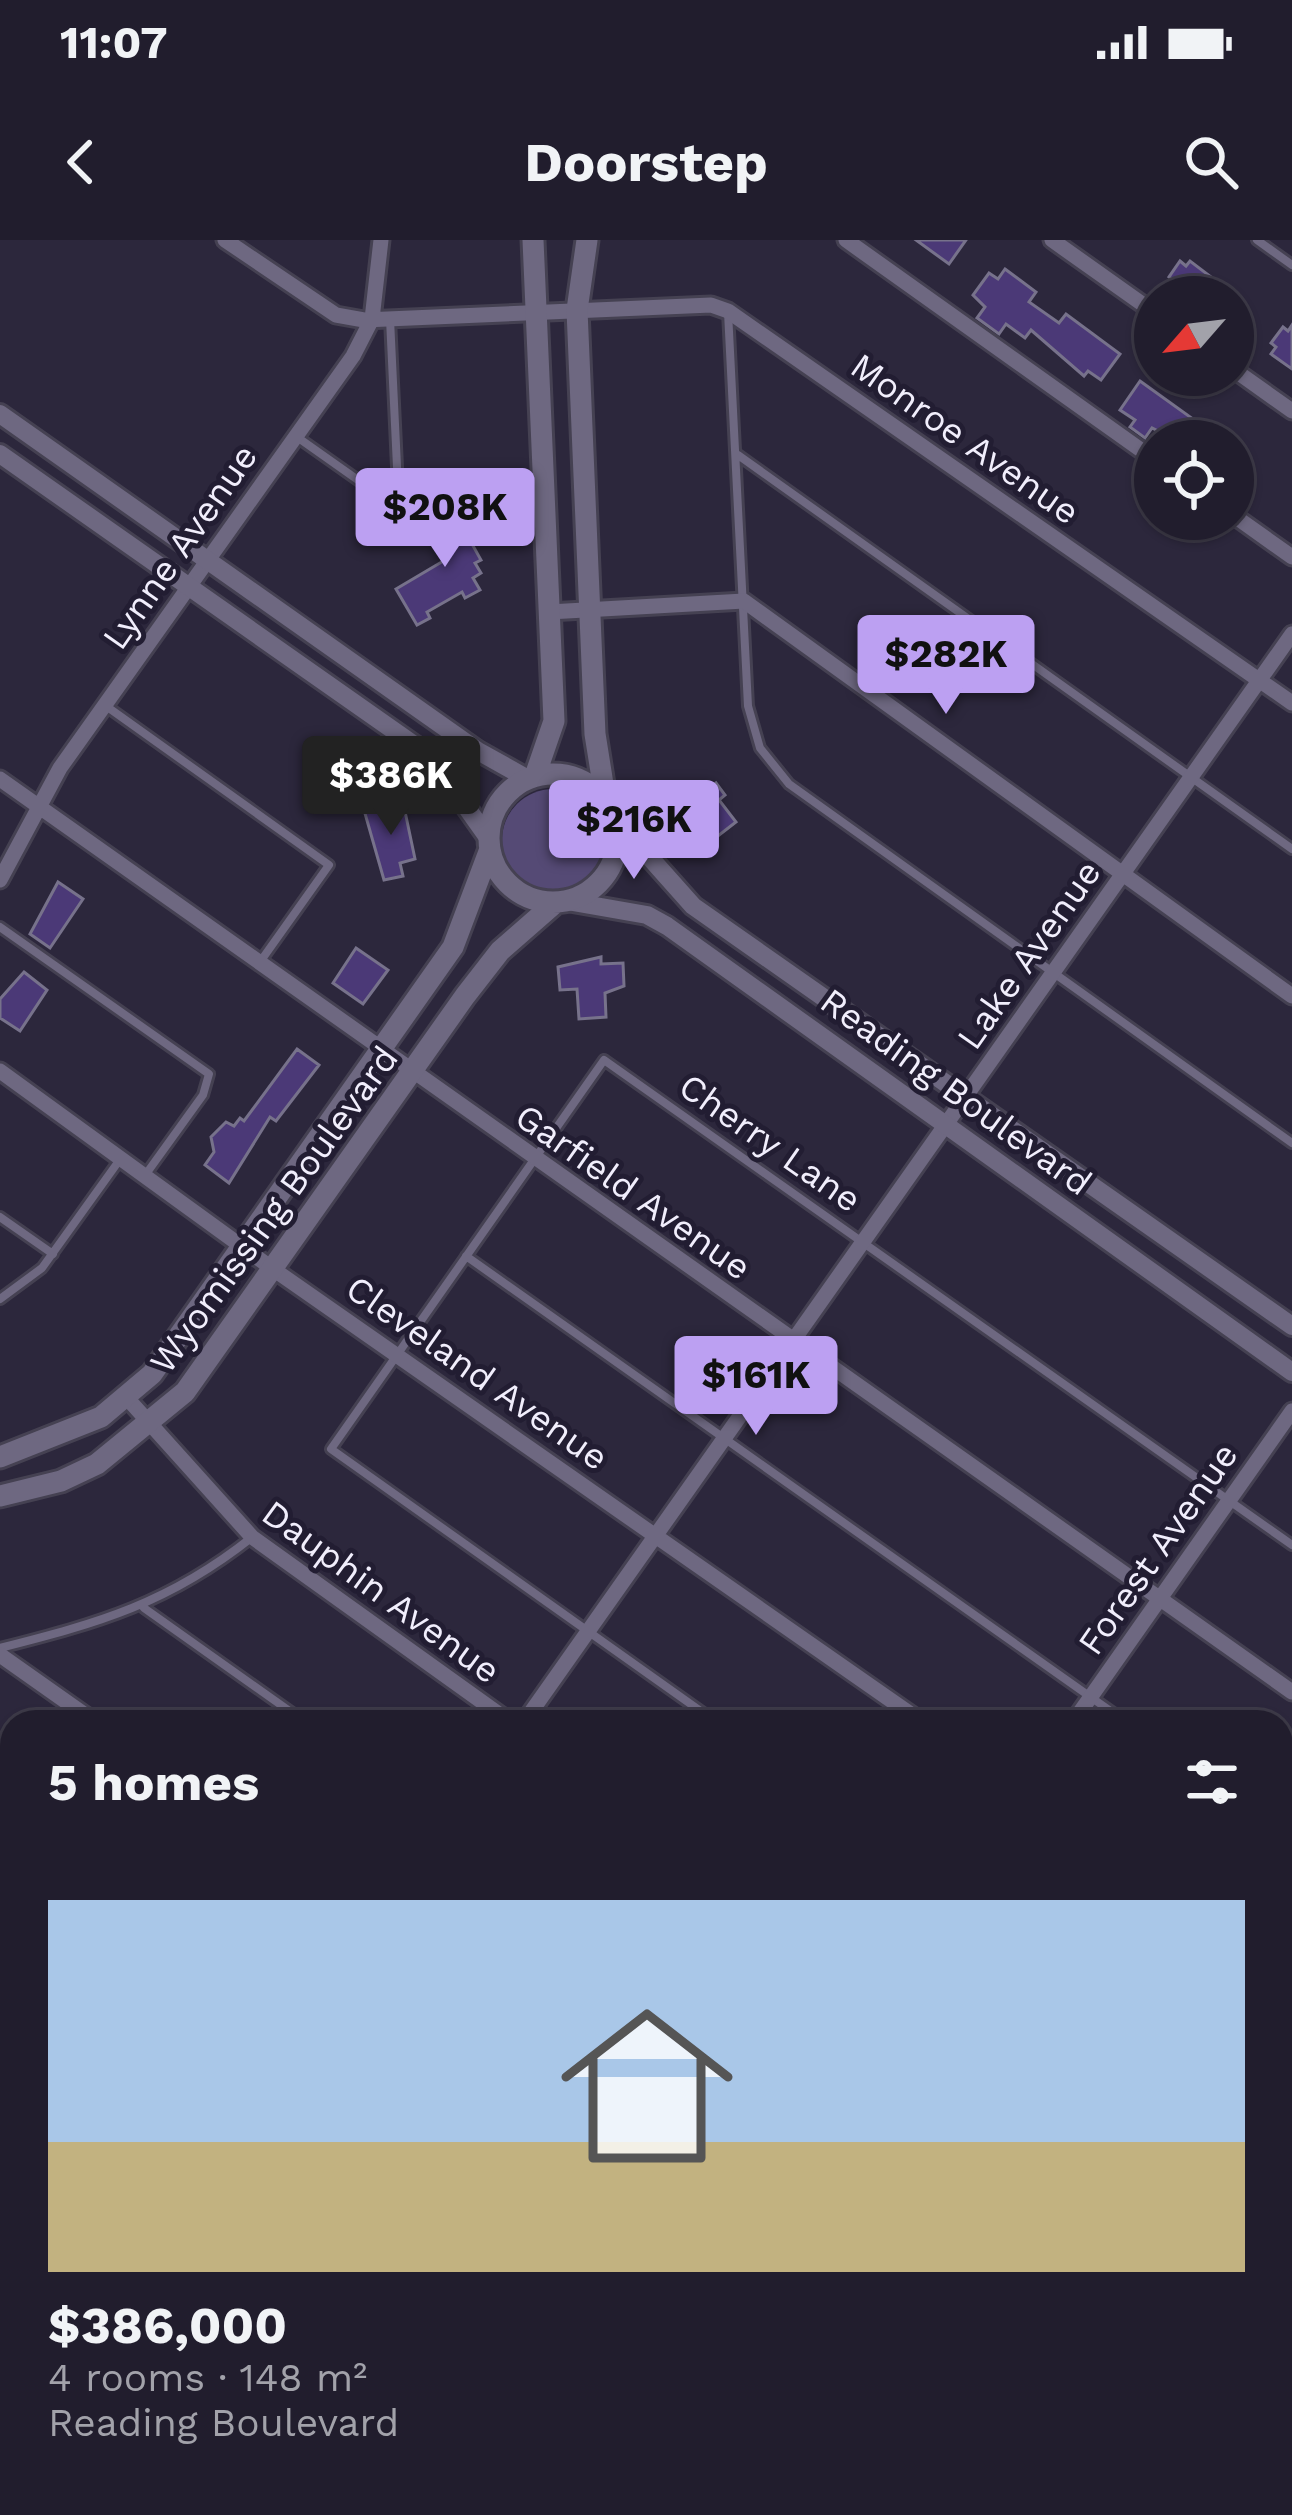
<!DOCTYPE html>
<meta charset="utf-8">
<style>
:root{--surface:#211d2d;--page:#2d2a39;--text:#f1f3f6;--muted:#a2a2aa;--line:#3e3b49;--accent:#bca0f2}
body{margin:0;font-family:"Work Sans",sans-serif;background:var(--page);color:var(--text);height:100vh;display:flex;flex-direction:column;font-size:45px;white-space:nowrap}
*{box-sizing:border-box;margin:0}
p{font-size:39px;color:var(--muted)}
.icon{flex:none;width:66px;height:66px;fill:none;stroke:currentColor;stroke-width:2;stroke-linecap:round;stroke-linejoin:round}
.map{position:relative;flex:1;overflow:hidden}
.sheet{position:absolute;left:0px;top:1470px;width:1293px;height:807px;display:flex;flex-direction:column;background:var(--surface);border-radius:36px 36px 0 0;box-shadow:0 3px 9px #0004,0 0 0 3px var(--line)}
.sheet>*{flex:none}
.needle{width:78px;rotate:242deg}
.buttons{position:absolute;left:1134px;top:36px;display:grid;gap:24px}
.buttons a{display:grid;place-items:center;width:120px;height:120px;border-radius:50%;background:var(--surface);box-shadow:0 3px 9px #0004,0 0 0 3px var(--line);font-size:60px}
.price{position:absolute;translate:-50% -102px;padding:0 27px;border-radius:12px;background:var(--accent);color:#111;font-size:39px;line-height:78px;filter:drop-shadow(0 3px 6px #0008)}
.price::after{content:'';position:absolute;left:50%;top:72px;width:36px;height:27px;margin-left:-18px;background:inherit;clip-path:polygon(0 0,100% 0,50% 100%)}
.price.on{background:#222;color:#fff}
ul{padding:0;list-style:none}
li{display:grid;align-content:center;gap:24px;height:636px;padding:0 48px}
li span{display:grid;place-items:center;height:372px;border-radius:0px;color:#555}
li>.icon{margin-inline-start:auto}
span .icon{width:216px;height:216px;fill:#fffc;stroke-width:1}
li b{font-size:51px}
h2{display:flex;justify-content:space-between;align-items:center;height:144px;padding:0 48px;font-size:51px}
.status{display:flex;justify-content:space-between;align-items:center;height:84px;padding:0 60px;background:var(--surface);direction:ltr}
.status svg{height:33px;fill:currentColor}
header{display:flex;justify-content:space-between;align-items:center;height:156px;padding:0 48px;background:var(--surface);font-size:54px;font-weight:700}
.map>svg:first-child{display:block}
.green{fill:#554a75}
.forest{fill:#665496}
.building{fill:#4b3977;stroke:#77728b;stroke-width:3}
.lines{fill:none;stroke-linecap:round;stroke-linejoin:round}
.service-casing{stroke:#454152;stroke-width:14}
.minor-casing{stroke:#454152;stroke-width:21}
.tertiary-casing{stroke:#454152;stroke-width:24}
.secondary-casing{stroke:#454152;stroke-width:27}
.primary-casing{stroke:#454152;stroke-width:30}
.motorway-casing{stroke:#454152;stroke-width:33}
.service{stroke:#6e6881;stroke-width:8}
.minor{stroke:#6e6881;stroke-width:15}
.tertiary{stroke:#6e6881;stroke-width:18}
.secondary{stroke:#6e6881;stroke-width:21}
.primary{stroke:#907fbf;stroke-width:24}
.motorway{stroke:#a68ee8;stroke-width:27}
.rail-casing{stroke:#d5d1e0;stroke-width:10}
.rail{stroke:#221d32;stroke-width:6;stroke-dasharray:18;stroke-linecap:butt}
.labels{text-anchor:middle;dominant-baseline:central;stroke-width:10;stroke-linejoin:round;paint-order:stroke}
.street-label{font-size:36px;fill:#f1eefc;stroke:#221d32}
</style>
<div class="status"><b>11:07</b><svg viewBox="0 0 49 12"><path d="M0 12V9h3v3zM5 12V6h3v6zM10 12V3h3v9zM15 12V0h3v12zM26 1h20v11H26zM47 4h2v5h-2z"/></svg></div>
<header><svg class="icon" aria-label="back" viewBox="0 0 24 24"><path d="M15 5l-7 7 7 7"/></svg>Doorstep<svg class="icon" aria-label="search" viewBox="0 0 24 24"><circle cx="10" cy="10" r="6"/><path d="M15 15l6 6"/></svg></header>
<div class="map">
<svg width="1292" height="2275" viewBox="0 0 1292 2275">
<rect width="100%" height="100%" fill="#2c273c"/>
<!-- green -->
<path class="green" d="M502 600a51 51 0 1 1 102 0a51 51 0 1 1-102 0Z"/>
<!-- forest -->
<path class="forest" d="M0,2113L12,2114V2232L0,2228Z
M129,2265H433L451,2275H154Z"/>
<!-- building -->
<path class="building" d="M916,0H966L949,24Z
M1180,21L1186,26L1190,21L1223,46L1216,57H1187L1173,47L1176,42L1169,37Z
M1005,29L1036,52L1029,62L1059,83L1066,74L1120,114L1101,140L1088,131L1084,136L1031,90L1025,98L1006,84L999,94L977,78L985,67L973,55L989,33L998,39Z
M1292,85V129L1271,114L1276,107L1271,103L1283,87L1288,91Z
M1140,141L1193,179L1178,201L1152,188L1145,198L1130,187L1135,180L1120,170Z
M459,263L475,290L467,295L481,320L475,323L481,333L473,338L480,350L465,358L462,352L427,372L430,378L417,385L396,349L445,320L438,308L451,300L437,276Z
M705,542L710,548L716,543L725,555L719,560L736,582L714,599L681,568L690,561L686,556Z
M403,562L415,619L400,623L403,636L384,640L364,570Z
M58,642L83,659L50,708L30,694Z
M356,708L388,730L363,764L333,743Z
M601,717V724L623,723L624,746L605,753L606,777L579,779L577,749L560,750L558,727Z
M24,732L47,750L20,791L0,778V759Z
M297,809L319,825L276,881L270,877L229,943L205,925L214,912L211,897L226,882L234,886L240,878L244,881Z"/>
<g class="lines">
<defs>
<path id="service" d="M1257,0L1292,25
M728,72L748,466L760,508L789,544L1292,903
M297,197L399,269L390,79
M738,215L1292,609
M106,466L329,625L260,722
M0,687L209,834L203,855L146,934
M0,977L53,1014
M466,1016L1126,1482
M0,1059L42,1028L121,918
M144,1368L305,1482
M0,1408C99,1383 169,1363 251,1298
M716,1482L331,1209L604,820L1292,1305
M0,1565L12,1574
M1281,1591L1292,1599
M1281,1884L1292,1891
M0,1955L12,1963
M1281,2173L1292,2181
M997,2265L1011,2275
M896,2275L904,2265"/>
<path id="minor" d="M225,0L336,75L364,80L711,65L728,71L1292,463
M846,0L1155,220
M1052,0L1155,73
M1233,129L1292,171
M1233,275L1292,317
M549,372L744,361L1292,756
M0,539L1292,1452
M0,640L60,528L353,116L372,79L381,0
M0,831L273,1029L922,1482
M127,1158L252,1297L510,1482
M0,1415L95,1482
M524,1482L1292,394
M1073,1482L1292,1171
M1281,1736L1292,1744
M1281,1963L1292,1947
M1281,2028L1292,2036
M1205,2265L1219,2275
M1061,2275L1068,2265"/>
<path id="tertiary" d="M0,174L478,511L528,539
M0,214L430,516L489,599
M612,575L693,666L1292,1086
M567,661L647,675L667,686L1292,1132"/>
<path id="secondary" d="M533,0L554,481L535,536
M587,0L577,70L595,494L606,563
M489 598a64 64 0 1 1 128 0a64 64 0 1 1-128 0Z
M0,1217L101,1177L152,1134L453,707L490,609
M0,1256L61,1241L97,1224L185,1152L465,756L500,711L556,662"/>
<path id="primary" d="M0,1758L12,1766
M716,2265L729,2275"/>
<path id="motorway" d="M0,2263L38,2275"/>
</defs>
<!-- service casing -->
<use href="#service" class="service-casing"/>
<!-- minor casing -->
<use href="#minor" class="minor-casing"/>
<!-- tertiary casing -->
<use href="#tertiary" class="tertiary-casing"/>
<!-- secondary casing -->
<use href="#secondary" class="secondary-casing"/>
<!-- primary casing -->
<use href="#primary" class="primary-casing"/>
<!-- motorway casing -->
<use href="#motorway" class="motorway-casing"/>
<!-- service -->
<use href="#service" class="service"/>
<!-- minor -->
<use href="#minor" class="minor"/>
<!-- tertiary -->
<use href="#tertiary" class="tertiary"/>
<!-- secondary -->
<use href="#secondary" class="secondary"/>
<!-- primary -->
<use href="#primary" class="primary"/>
<!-- motorway -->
<use href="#motorway" class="motorway"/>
<defs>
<path id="rail" d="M0,2031L12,2035
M513,2265L532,2275"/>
</defs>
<!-- rail casing -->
<use href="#rail" class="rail-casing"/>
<!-- rail -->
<use href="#rail" class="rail"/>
</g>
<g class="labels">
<!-- street labels -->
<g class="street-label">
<text transform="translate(965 199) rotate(35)">Monroe Avenue</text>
<text transform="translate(180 307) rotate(-55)">Lynne Avenue</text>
<text transform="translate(1029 715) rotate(-55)">Lake Avenue</text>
<text transform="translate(956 852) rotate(36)">Reading Boulevard</text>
<text transform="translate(770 903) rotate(35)">Cherry Lane</text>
<text transform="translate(633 952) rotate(35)">Garfield Avenue</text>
<text transform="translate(274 970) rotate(-54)">Wyomissing Boulevard</text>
<text transform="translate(477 1133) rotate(35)">Cleveland Avenue</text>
<text transform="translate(1158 1309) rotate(-55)">Forest Avenue</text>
<text transform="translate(381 1352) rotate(36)">Dauphin Avenue</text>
</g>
</g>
</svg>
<div class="buttons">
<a><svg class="needle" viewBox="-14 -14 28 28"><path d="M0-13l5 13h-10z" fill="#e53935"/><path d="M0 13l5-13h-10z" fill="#a2a2aa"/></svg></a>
<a><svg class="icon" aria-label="locate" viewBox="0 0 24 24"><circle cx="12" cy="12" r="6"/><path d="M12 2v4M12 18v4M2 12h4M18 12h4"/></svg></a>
</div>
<b class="price" style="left:445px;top:330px">$208K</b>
<b class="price" style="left:946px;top:477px">$282K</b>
<b class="price on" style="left:391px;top:598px">$386K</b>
<b class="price" style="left:634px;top:642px">$216K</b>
<b class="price" style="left:756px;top:1198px">$161K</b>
<section class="sheet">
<h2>5 homes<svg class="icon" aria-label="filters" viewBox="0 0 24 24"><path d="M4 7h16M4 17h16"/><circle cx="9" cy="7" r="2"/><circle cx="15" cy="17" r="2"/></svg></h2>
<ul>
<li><span style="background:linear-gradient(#a9c7e8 65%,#c2b280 0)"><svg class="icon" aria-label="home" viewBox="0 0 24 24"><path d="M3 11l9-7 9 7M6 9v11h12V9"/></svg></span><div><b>$386,000</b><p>4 rooms · 148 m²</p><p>Reading Boulevard</p></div></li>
</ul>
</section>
</div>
